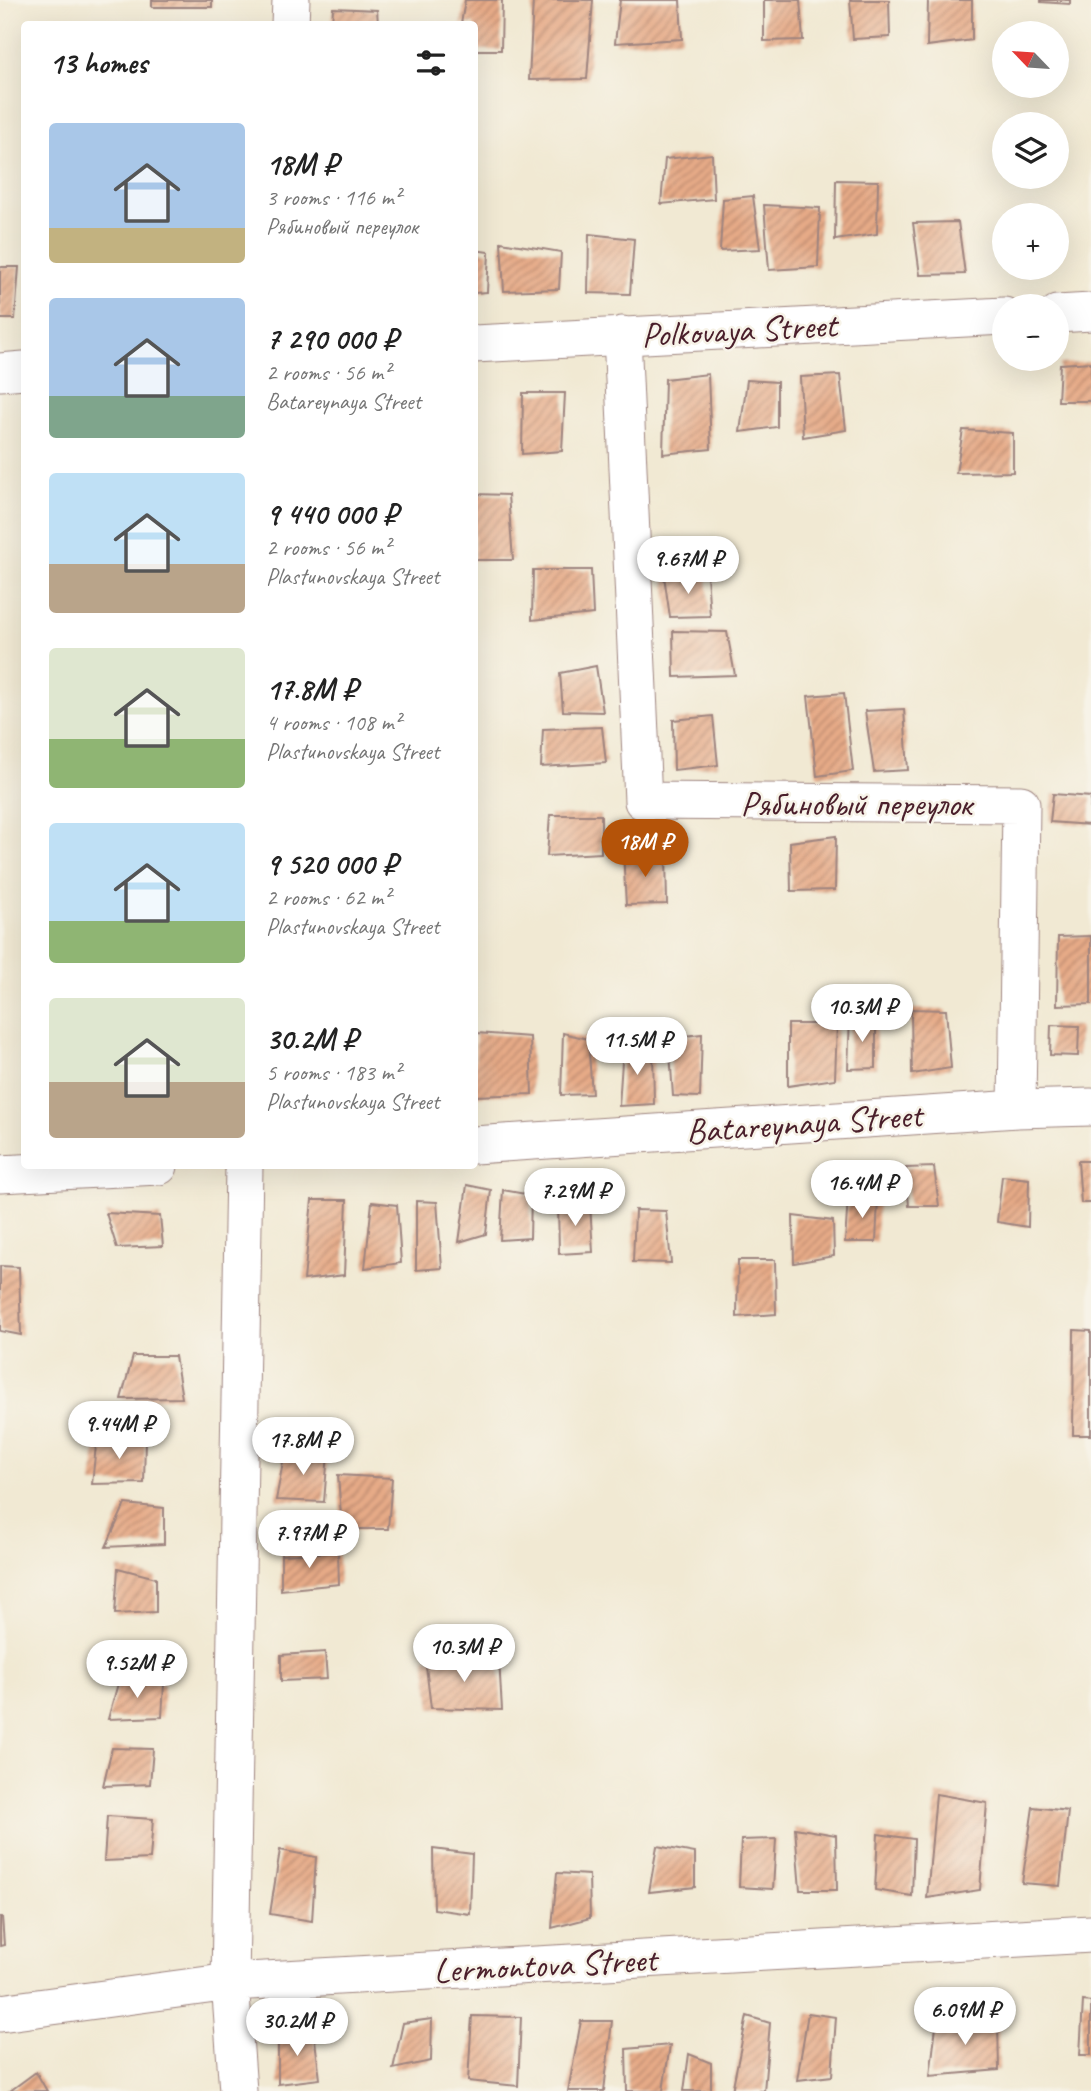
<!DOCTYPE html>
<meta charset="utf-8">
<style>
:root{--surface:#fff;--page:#f6f6f6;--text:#222;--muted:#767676;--accent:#b45309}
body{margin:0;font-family:Caveat,sans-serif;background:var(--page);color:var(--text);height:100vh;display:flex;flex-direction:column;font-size:26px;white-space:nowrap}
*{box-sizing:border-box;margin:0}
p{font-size:23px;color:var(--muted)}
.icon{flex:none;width:38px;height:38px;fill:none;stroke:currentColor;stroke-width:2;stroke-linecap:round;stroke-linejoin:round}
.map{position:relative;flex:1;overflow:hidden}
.details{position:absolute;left:21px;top:21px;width:457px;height:1148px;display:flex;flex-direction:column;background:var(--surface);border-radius:7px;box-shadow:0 7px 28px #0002}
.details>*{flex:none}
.needle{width:46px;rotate:295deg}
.controls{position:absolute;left:992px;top:21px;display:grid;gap:14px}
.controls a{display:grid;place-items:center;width:77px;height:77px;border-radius:50%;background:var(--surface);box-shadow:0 7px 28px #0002;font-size:35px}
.price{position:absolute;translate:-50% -60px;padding:0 16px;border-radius:24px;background:#fff;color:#222;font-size:23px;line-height:46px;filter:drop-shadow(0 2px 4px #0008)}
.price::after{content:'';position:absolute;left:50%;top:42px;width:21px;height:16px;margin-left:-10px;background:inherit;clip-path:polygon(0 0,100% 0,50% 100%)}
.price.on{background:var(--accent);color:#fff}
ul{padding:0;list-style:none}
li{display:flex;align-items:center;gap:21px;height:175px;padding:0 28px}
li span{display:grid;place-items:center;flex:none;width:196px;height:140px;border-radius:7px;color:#555}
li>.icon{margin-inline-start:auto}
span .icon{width:84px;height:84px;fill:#fffc;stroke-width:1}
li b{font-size:30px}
h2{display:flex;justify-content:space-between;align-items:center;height:84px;padding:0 28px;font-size:30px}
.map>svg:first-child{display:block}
.building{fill:url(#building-hatch)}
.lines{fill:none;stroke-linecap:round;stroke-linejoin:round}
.minor-casing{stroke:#9e847f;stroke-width:39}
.minor{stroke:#fff;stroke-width:37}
.labels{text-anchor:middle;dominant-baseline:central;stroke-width:5;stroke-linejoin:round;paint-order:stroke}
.street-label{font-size:35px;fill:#4a1f2b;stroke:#f7f3e8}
</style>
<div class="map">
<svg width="1091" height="2091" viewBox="0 0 1091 2091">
<defs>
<pattern id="building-hatch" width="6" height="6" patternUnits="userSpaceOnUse" patternTransform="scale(1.75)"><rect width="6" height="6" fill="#e6aa87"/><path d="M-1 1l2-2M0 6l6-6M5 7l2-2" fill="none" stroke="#bc8a6f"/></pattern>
</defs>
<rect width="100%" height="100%" fill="#f7f3e8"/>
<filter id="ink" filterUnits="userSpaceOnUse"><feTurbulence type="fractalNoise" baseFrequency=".0143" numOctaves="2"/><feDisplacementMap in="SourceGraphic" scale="14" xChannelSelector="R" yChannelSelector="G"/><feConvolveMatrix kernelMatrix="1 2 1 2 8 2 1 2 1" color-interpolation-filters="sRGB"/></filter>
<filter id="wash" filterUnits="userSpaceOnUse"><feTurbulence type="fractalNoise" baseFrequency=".00686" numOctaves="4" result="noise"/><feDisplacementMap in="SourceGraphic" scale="28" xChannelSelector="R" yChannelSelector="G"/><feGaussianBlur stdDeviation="1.57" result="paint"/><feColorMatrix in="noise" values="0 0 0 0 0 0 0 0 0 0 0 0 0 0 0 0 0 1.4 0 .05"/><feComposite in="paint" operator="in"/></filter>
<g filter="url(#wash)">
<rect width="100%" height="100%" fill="#f1e9d3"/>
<g id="blocks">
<!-- building -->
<path class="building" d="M152,0H212V7H152Z
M465,0H502L501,50H474V24H461Z
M533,0H593L587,79L529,80Z
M620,0H680L682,39L615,43Z
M764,0H800L803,40L764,41Z
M850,0H889L890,37L853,39Z
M928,0H972V40L927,46Z
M1041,0H1070V4L1041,2Z
M333,8L377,10L378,24H332Z
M712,154L714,199L661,204L665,159Z
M836,180L878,181L877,234L835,240Z
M753,196L760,249L720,251L723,199Z
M764,205L820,208L818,267L769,270Z
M958,222L965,274L920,275L913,223Z
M589,234L634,239L630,294L588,293Z
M501,242L561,252L559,289L504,291Z
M474,250L489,252L487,292L474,293Z
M0,267H19L15,319H0Z
M1091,362V401H1058L1060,364Z
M708,374L711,449L663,454L665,379Z
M840,375L846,430L803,437L800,377Z
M747,380L777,382V427L740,432Z
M523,393H565L562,451L522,454Z
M963,430L1013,433V472L956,473Z
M474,494L508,495L513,560H474Z
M533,570H591L593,614L532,620Z
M707,575L710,616L670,617L664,576Z
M673,631L727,632L735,675L674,677Z
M596,666L603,712L563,711L560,673Z
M844,693L853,771L817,776L808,696Z
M904,709L908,770L874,772L865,711Z
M713,716L718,765L674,770L673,720Z
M602,727L606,763L541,767L543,729Z
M1053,794L1091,797L1090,825L1050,822Z
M550,815H601V853L547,856Z
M836,836L835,890L791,891L790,842Z
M623,851L666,855L667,904L626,905Z
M1091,936V1004L1057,1005L1058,937Z
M911,1009L946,1010L951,1068L912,1074Z
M850,1016L876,1023V1068L848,1069Z
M788,1024H837L835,1079L788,1086Z
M1051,1025L1079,1026L1078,1056L1050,1055Z
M476,1033L530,1037L532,1094L474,1096Z
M563,1033L588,1039L592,1094L561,1095Z
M702,1034L700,1097L673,1096L669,1038Z
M623,1047L653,1049L654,1104L619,1106Z
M1078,1161H1091V1203H1081Z
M934,1167L939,1206H909L906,1168Z
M1002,1176L1029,1179L1028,1227L997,1222Z
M467,1185L491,1190L486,1234L459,1242Z
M503,1190L531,1195L530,1238L500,1240Z
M848,1197L878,1199L876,1242H845Z
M312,1200H347L344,1275L304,1280Z
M416,1201L437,1202L442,1268L416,1270Z
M558,1201L590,1205L593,1252L559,1254Z
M372,1202L397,1205L401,1263L365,1268Z
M635,1210L666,1211L671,1263L633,1262Z
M106,1213L160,1216L163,1246L117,1248Z
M793,1216L833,1221L834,1256L794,1263Z
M738,1260H775L776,1314L737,1317Z
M0,1266L19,1267L21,1335L0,1331Z
M1074,1330L1091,1331V1435H1073Z
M133,1356H175L182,1398L121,1399Z
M97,1436L145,1439L144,1483L92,1484Z
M285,1451L328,1453L324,1502L276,1500Z
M338,1475L392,1478L388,1529H342Z
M125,1504L164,1508V1544L106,1547Z
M338,1552L339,1584L281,1590V1555Z
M118,1568L156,1578V1612L115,1614Z
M325,1652L327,1679L281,1681V1655Z
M425,1658L499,1659L502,1710L431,1708Z
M119,1680L164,1684L162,1717L108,1719Z
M112,1748L153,1749L150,1784L103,1786Z
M936,1794L987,1803L980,1890L927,1898Z
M1033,1807L1068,1811L1060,1886L1022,1883Z
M107,1816L153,1819L150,1859L104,1861Z
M795,1828L836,1835L837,1890H800Z
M878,1834L914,1839L912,1896L875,1890Z
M776,1839L773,1889L739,1887L741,1840Z
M657,1846L695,1853V1887L649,1892Z
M433,1849L472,1854L470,1914L434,1909Z
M280,1850L316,1857L312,1921L270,1914Z
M557,1873L589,1875L590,1918L552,1928Z
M0,1917H2L4,1945L0,1946Z
M1083,2001L1091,2002V2055H1080Z
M808,2013L836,2017L832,2076L797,2080Z
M472,2016L521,2017L518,2086L468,2081Z
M747,2016L770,2023L764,2091H732Z
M937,2018L998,2024L999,2070L930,2076Z
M432,2019L431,2061L393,2069L403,2023Z
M581,2021H612L604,2091H568Z
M278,2032L314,2033L320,2079L278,2084Z
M670,2045L663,2091H627L626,2049Z
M689,2054L711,2063V2091H684Z
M36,2072L47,2091H10Z"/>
</g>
</g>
<g filter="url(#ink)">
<use href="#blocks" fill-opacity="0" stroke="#9e847f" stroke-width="2"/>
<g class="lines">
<defs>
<path id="minor" d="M290,24L291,0
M1057,314L1091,312
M622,335L643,801L1021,804L1017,1109
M474,344L1004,316
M0,372L24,370
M474,1145L1017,1109L1091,1107
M0,1174L159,1166
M0,2013L230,1982L1091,1934
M238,2091L230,1982L244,1166"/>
</defs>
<!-- minor casing -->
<use href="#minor" class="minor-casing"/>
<!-- minor -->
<use href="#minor" class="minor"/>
</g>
</g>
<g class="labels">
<!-- street labels -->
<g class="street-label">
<text transform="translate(739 330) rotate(-3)">Polkovaya Street</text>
<text x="856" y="803">Рябиновый переулок</text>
<text transform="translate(804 1123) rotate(-4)">Batareynaya Street</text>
<text transform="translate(545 1965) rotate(-3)">Lermontova Street</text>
</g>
</g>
</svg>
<div class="controls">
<a><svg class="needle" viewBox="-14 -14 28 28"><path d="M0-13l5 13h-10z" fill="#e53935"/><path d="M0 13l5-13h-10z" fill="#767676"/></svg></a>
<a><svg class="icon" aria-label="layers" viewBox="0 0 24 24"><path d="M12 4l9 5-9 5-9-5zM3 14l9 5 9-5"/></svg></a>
<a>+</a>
<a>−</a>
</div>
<b class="price" style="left:688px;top:596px">9.67M ₽</b>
<b class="price on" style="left:645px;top:879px">18M ₽</b>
<b class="price" style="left:862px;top:1044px">10.3M ₽</b>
<b class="price" style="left:637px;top:1077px">11.5M ₽</b>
<b class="price" style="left:862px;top:1220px">16.4M ₽</b>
<b class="price" style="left:575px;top:1228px">7.29M ₽</b>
<b class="price" style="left:119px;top:1461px">9.44M ₽</b>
<b class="price" style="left:303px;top:1477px">17.8M ₽</b>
<b class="price" style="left:309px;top:1570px">7.97M ₽</b>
<b class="price" style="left:464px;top:1684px">10.3M ₽</b>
<b class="price" style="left:137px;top:1700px">9.52M ₽</b>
<b class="price" style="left:965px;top:2047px">6.09M ₽</b>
<b class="price" style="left:297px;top:2058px">30.2M ₽</b>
<section class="details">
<h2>13 homes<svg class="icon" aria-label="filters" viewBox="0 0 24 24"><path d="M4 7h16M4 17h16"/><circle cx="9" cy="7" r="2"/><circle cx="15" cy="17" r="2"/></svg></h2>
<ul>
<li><span style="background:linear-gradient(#a9c7e8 75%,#c2b280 0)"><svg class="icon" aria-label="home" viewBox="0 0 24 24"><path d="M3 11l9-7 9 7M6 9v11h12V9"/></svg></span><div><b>18M ₽</b><p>3 rooms · 116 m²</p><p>Рябиновый переулок</p></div></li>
<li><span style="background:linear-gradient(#a9c7e8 70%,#7fa58c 0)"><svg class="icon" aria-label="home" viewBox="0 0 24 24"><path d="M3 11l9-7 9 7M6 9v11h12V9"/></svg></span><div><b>7 290 000 ₽</b><p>2 rooms · 56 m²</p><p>Batareynaya Street</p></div></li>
<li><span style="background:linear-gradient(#bfe0f5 65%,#b9a48a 0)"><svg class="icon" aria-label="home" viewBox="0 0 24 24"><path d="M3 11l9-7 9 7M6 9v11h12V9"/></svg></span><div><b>9 440 000 ₽</b><p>2 rooms · 56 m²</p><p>Plastunovskaya Street</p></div></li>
<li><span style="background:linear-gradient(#dfe7d0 65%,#8fb573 0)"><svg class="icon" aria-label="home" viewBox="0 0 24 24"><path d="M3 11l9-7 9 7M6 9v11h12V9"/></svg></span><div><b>17.8M ₽</b><p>4 rooms · 108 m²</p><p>Plastunovskaya Street</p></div></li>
<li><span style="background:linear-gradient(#bfe0f5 70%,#8fb573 0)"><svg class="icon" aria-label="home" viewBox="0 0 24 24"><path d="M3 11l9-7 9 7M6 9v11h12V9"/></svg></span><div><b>9 520 000 ₽</b><p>2 rooms · 62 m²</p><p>Plastunovskaya Street</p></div></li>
<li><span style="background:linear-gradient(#dfe7d0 60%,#b9a48a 0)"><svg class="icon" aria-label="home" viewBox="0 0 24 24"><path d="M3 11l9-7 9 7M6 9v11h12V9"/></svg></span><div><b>30.2M ₽</b><p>5 rooms · 183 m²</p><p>Plastunovskaya Street</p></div></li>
</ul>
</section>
</div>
